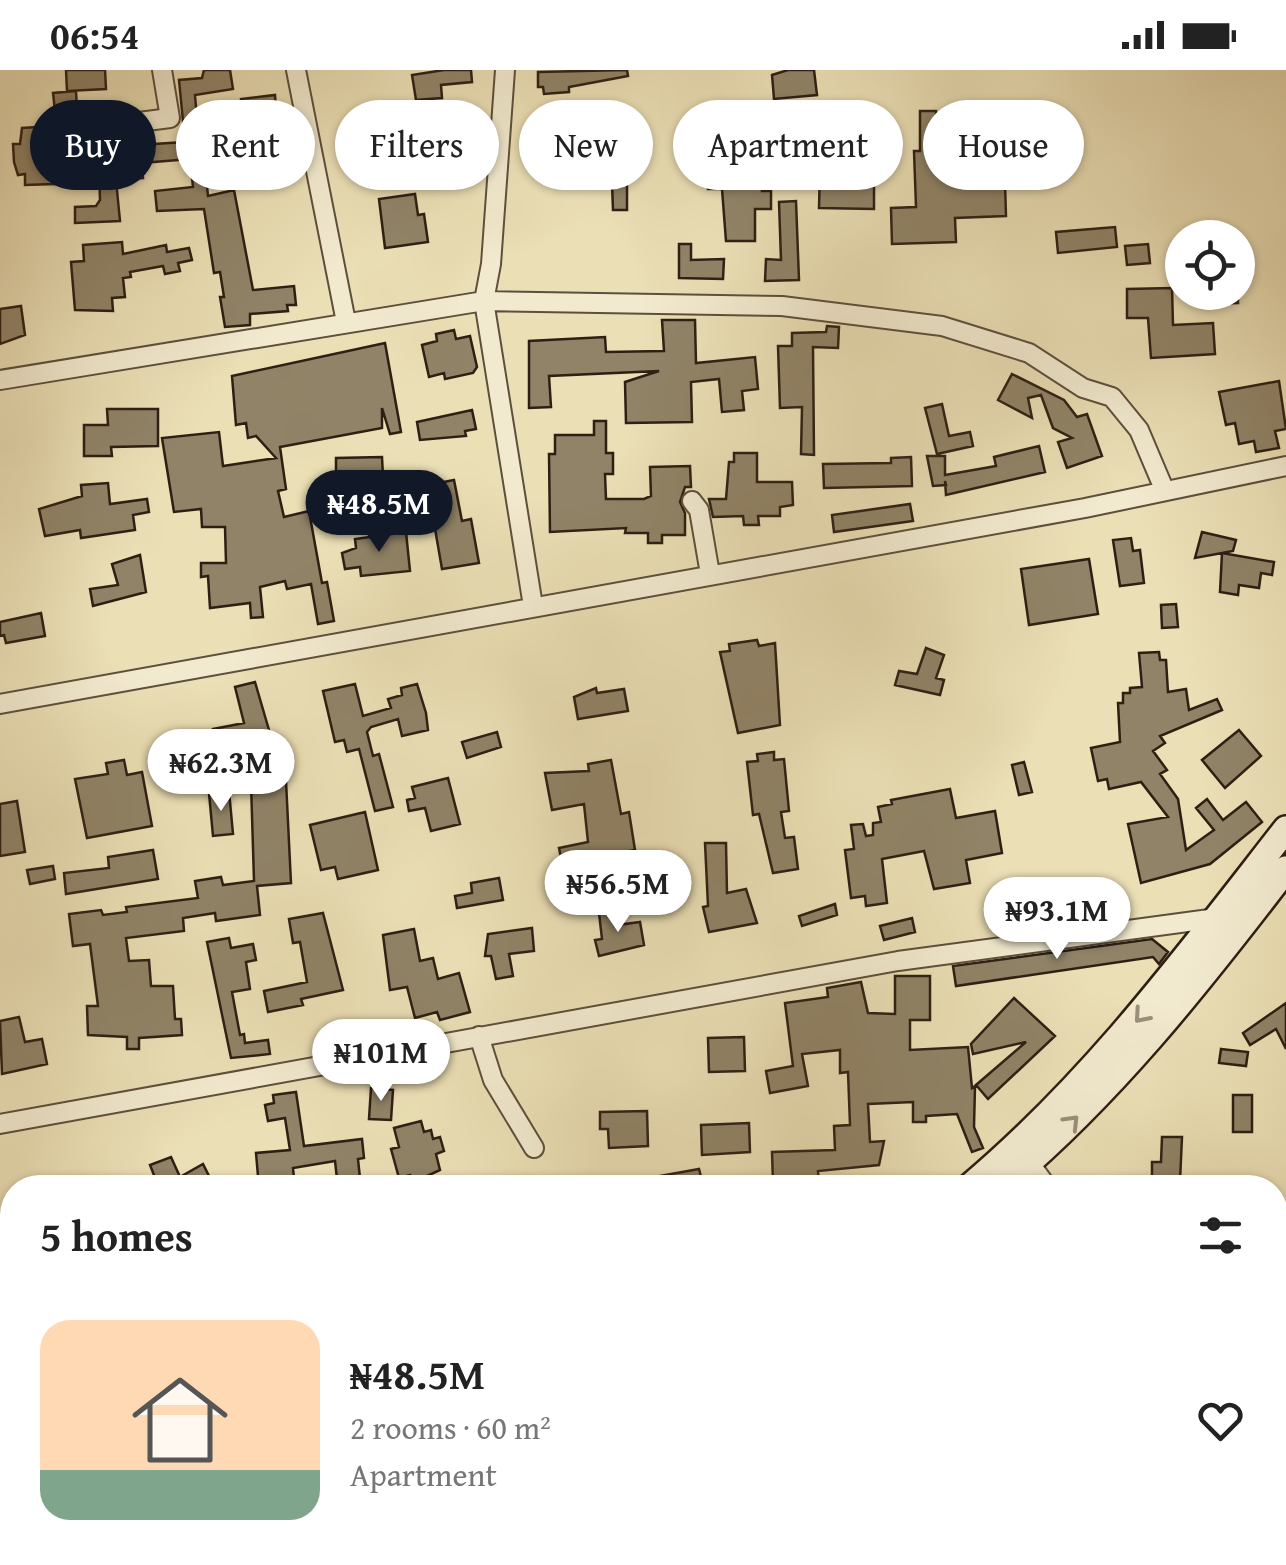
<!DOCTYPE html>
<meta charset="utf-8">
<style>
:root{--surface:#fff;--page:#f2f2f2;--text:#222;--muted:#767676;--accent:#111827}
body{margin:0;font-family:"Gentium Book Plus",serif;background:var(--page);color:var(--text);height:100vh;display:flex;flex-direction:column;font-size:38px;white-space:nowrap}
*{box-sizing:border-box;margin:0}
p{font-size:32px;color:var(--muted)}
.icon{flex:none;width:55px;height:55px;fill:none;stroke:currentColor;stroke-width:2;stroke-linecap:round;stroke-linejoin:round}
.map{position:relative;flex:1;overflow:hidden}
.drawer{position:absolute;left:0px;top:1105px;width:1288px;height:390px;display:flex;flex-direction:column;background:var(--surface);border-radius:40px 40px 0 0;box-shadow:0 2px 8px #0004}
.drawer>*{flex:none}
.guide{position:absolute;left:30px;top:30px;width:1228px;height:90px;display:flex;gap:20px}
.fabs{position:absolute;left:1165px;top:150px;display:grid;gap:20px}
.fabs a{display:grid;place-items:center;width:90px;height:90px;border-radius:50%;background:var(--surface);box-shadow:0 2px 8px #0004;font-size:50px}
.price{position:absolute;translate:-50% -85px;padding:0 22px;border-radius:35px;background:#fff;color:#222;font-size:32px;line-height:65px;filter:drop-shadow(0 2px 5px #0008)}
.price::after{content:'';position:absolute;left:50%;top:60px;width:30px;height:22px;margin-left:-15px;background:inherit;clip-path:polygon(0 0,100% 0,50% 100%)}
.price.on{background:var(--accent);color:#fff}
ul{padding:0;list-style:none}
li{display:flex;align-items:center;gap:30px;height:250px;padding:0 40px}
li span{display:grid;place-items:center;flex:none;width:280px;height:200px;border-radius:30px;color:#555}
li>.icon{margin-inline-start:auto}
span .icon{width:120px;height:120px;fill:#fffc;stroke-width:1}
li b{font-size:42px}
h2{display:flex;justify-content:space-between;align-items:center;height:120px;padding:0 40px;font-size:42px}
.chip{padding:0 35px;border-radius:45px;background:var(--surface);box-shadow:0 2px 8px #0004;font-size:35px;line-height:90px}
.chip.on{background:var(--accent);color:#fff}
.status{display:flex;justify-content:space-between;align-items:center;height:70px;padding:0 50px;background:var(--surface);direction:ltr}
.status svg{height:28px;fill:currentColor}
.map>svg:first-child{display:block}
.building{fill:#908367;stroke:#2e1f13;stroke-width:2.5}
.lines{fill:none;stroke-linecap:round;stroke-linejoin:round}
.street-casing{stroke:#5d4f3c;stroke-width:22}
.secondary-casing{stroke:#2e1f13;stroke-width:30}
.highway-casing{stroke:#2e1f13;stroke-width:38}
.street{stroke:#f2eacf;stroke-width:18}
.secondary{stroke:#f2eacf;stroke-width:25}
.highway{stroke:#ebdfb5;stroke-width:32}
.oneway{stroke:#9a8f7a}
</style>
<div class="status"><b>06:54</b><svg viewBox="0 0 49 12"><path d="M0 12V9h3v3zM5 12V6h3v6zM10 12V3h3v9zM15 12V0h3v12zM26 1h20v11H26zM47 4h2v5h-2z"/></svg></div>
<div class="map">
<svg width="1286" height="1495" viewBox="0 0 1286 1495">
<rect width="100%" height="100%" fill="#ebdfb5"/>
<filter id="stains"><feTurbulence type="fractalNoise" baseFrequency=".002" numOctaves="4"/><feColorMatrix values="0 0 0 0 .2 0 0 0 0 .09 0 0 0 0 .02 0 0 0 .5 -.17"/></filter>
<radialGradient id="worn" r=".72"><stop offset=".6" stop-color="#630" stop-opacity="0"/><stop offset="1" stop-color="#630" stop-opacity=".3"/></radialGradient>
<!-- building -->
<path class="building" d="M66,0H105L106,19L67,21Z
M204,0H230L233,19L195,25L198,60L244,56L249,114L234,115L232,93L205,96L208,126L234,120L253,220L294,216L296,235H287L288,241L250,244V255L225,257L220,227H224L220,202L214,203L204,139L157,141L155,121L193,117L190,89L142,93L143,108L116,110L120,151L75,153V137L96,136L100,130L98,70L121,67L122,76L185,72L179,10L202,8Z
M444,0H471L472,12L441,15L442,28L416,30L412,5Z
M627,0L628,6L569,17V22L544,24L543,17H538V2Z
M788,0H814L817,25L774,29L772,5Z
M76,21L77,39L55,41L53,23Z
M275,25L276,40L243,46L241,29Z
M590,39V47L640,46V86H618V61L594,62L595,90L572,91L571,81H567L564,72L568,40Z
M920,41H936L937,80L1004,78L1006,146L955,148L956,172L892,174L891,138L916,137L914,81H920Z
M53,56L55,114L25,115V104L18,105L14,92L13,74H20L22,58Z
M427,65L431,90L398,94L394,69Z
M820,98H874V139L819,138Z
M708,102H738V113H762V121H771V139H755V171H726L722,119H708Z
M612,113H627V140H613Z
M415,124L418,145L424,144L428,172L385,178L379,129Z
M796,131L799,210L765,211L766,189L781,190L779,132Z
M1115,157L1117,177L1058,183L1056,162Z
M122,172L123,184L166,175L167,182L189,178L192,190L178,193L180,201L165,204L163,196L130,202L131,207L123,208L125,227L112,228L113,241L75,240L71,192L84,191L83,175Z
M679,174H691V190L724,189L723,209L679,208Z
M1148,174L1150,193L1127,195L1125,176Z
M1172,218L1173,255L1213,253L1215,284L1151,288L1148,248H1127V219Z
M1203,222H1238V233L1204,234Z
M21,236L25,265L0,274V239Z
M662,250H695L696,293L755,287L758,319L742,321L744,340L722,342L719,309L691,312L692,352L626,353L625,312L659,301L549,306L551,337L529,338V271L605,267L606,282L664,281Z
M827,256L839,257L838,278L813,277L814,385L801,384L802,337L780,338L778,276H792V263L826,262Z
M454,260L456,269L470,266L477,297L473,303L445,309L444,303L429,307L422,275L437,271L436,264Z
M385,273L401,362L390,364L382,338V358L280,377L286,419L278,421L284,447L309,441L322,513L327,512L334,551L318,554L311,514L287,519L285,511L260,517L263,547L251,548L250,533L210,538L208,506L201,507V493H226L225,457H202L201,439L174,442L162,368L219,362L223,396L276,388L256,366L248,368L246,353L236,355L232,306Z
M1012,304L1064,330L1077,347L1087,344L1102,386L1067,398L1058,372L1072,368L1053,358L1041,325L1028,328L1032,348L998,330Z
M1279,311L1286,359L1275,361L1279,378L1256,382L1254,371L1239,374L1235,353L1226,355L1219,322Z
M942,334L949,366L970,362L973,376L937,384L925,338Z
M107,339H158V376L111,377L112,386H84V355H108Z
M472,340L476,359L465,361L466,366L420,370L417,352Z
M594,351H606V383H613V404H605L606,429H644L651,426L650,397L690,396L691,417H685L680,432L685,443V465H662V473H648V463H625L626,458L550,462L549,384H555V365H594Z
M1039,376L1045,402L946,425L945,411L946,415L933,416L927,386H945V405L996,396L994,387Z
M734,383H757V412H792L793,435L780,437V446H758L759,455H744L743,446L713,447L709,429H726L729,392H734Z
M382,387L383,406L336,407V388Z
M911,387L912,416L824,418L823,394L891,393V388Z
M454,410L462,451L471,449L479,493L442,499L434,453L399,459L392,422Z
M108,413L110,434L147,429L149,442L133,445L135,460L81,468L80,460L45,466L39,439L82,426L81,415Z
M910,434L913,451L834,462L832,445Z
M406,462L410,501L361,506L360,497L345,499L342,483L356,478L355,469Z
M1202,462L1236,470L1233,481L1222,483L1274,492L1272,505L1261,503L1259,518L1239,515L1238,525L1220,522L1222,483L1195,488Z
M1131,468L1133,481L1140,480L1144,513L1120,516L1113,470Z
M140,485L146,522L93,536L90,519L118,515L112,494Z
M1089,489L1098,544L1029,555L1021,499Z
M1176,534L1178,557L1162,558L1161,535Z
M41,543L45,566L6,573L4,565L0,566V552Z
M757,570L759,576L775,573L780,655L738,663L720,582L730,581L729,574Z
M926,578L944,585L936,608L944,610L940,625L895,615L899,601L917,604Z
M1159,582L1160,590H1166L1168,622L1186,619L1189,640L1217,629L1222,640L1160,666L1165,673L1153,681L1167,700L1160,704L1178,729L1186,780L1214,760L1196,738L1207,729L1223,750L1246,732L1262,752L1210,794L1141,813L1128,754L1168,747L1141,712L1109,719L1107,709L1098,711L1091,678L1120,672L1118,633H1123V623H1130V618L1142,617L1139,583Z
M255,612L276,684L248,689L249,696L227,701L224,687L192,694L188,675L215,670L213,659L244,653L235,617Z
M355,614L363,646L391,638L388,629L402,625L401,618L417,614L426,643L428,660L402,666L398,649L371,657L367,662L373,686L379,684L393,737L375,741L359,679L347,682L344,670L335,672L323,621Z
M596,618L597,623L624,619L628,641L578,649L574,627Z
M1239,660L1261,686L1225,718L1202,690Z
M497,662L501,677L467,688L462,672Z
M774,682V690L784,689L789,741L781,742L785,768L794,767L798,799L773,803L759,744L753,745L747,692L758,691L757,684Z
M124,690L127,705L142,702L152,756L87,768L75,709L108,704L106,693Z
M611,690L621,744L629,742L635,780L562,793L559,778L588,772L584,734L552,740L545,703L589,701L588,694Z
M1024,692L1032,722L1019,725L1012,695Z
M448,708L460,754L431,761L425,738L409,741L407,730L415,728L412,717Z
M286,711L291,813L257,816L260,845L216,851L215,843L183,848L184,861L126,868L129,891L149,890L151,916H173L175,949H181L182,965L139,968V979H127V967L88,965L87,936H98L90,874L73,876L69,844L101,840L103,845L127,842L126,837L198,828L195,811L221,807L223,815L254,811L251,713Z
M950,719L956,748L995,741L1002,783L966,790L970,813L934,819L924,781L882,789L887,833L866,836L865,826L851,828L845,780L854,779L851,755L863,754L866,766L873,765V753L881,752L878,737L892,734L891,730Z
M229,721L233,764L213,766L209,723Z
M17,731L25,782L0,786V734Z
M365,742L378,800L338,809L335,797L321,800L310,755Z
M705,773H726L727,823L746,819L757,853L709,862L703,837L708,836Z
M153,780L158,809L66,824L64,803L109,798L108,787Z
M53,796L55,809L30,814L27,800Z
M499,808L503,830L457,838L455,826L472,823L471,813Z
M835,834L837,845L802,856L799,846Z
M615,841L617,855L640,852L644,875L599,886L595,870L602,869L599,843Z
M323,843L343,920L301,929L303,935L268,942L264,921L307,912L300,872L293,873L289,849Z
M912,848L915,862L884,870L880,856Z
M532,858L534,881L509,884L513,906L496,909L491,886H485L488,864Z
M414,859L420,891L433,888L438,909L459,903L470,942L440,950L437,942L415,948L407,917L390,920L383,865Z
M229,868L231,878L253,874L256,890L246,892L250,919L232,922L240,965L244,964L245,973L268,970L270,984L231,988L207,872Z
M1152,869L1168,882L1159,894L1153,887L956,916L953,896Z
M895,906H930V950H910V980L968,977L972,1018L975,1016L974,1057L983,1078L972,1082L957,1044L926,1046V1052H913V1032L868,1034L870,1072L884,1071L879,1095L818,1101L819,1112L773,1113L772,1082L835,1080L834,1056L850,1055L848,1002L840,1003V980L802,984L808,1016L770,1023L766,1001L793,996L785,933L828,927L827,918L861,912L868,943L895,944Z
M1014,928L1055,966L988,1029L976,1015L1026,972L973,984L971,974Z
M1286,933V979L1276,959L1250,975L1243,963Z
M19,947L25,972L42,969L47,994L2,1004L0,951Z
M744,967L745,1001L709,1002L708,968Z
M1221,979L1248,982L1246,996L1219,993Z
M371,1018L393,1020L391,1050L369,1049Z
M296,1022L304,1076L362,1069L364,1088L358,1089L361,1118H338L335,1091L293,1098L295,1118H259L256,1083L290,1080L285,1048L268,1051L265,1035L274,1033L273,1025Z
M1233,1025H1252V1062H1233Z
M647,1041L648,1076L609,1078L608,1059H600V1042Z
M421,1051L424,1062L431,1060L433,1069L440,1067L444,1081L436,1084L440,1100L412,1113L410,1105L399,1108L391,1079L399,1077L394,1058Z
M749,1053L750,1082L702,1085L701,1055Z
M1162,1067H1182L1180,1111L1152,1109V1092H1161Z
M171,1087L180,1107L203,1094L215,1118H159L150,1095Z
M699,1099L704,1118H621V1113Z"/>
<g class="lines">
<defs>
<path id="street" d="M296,0L346,252
M505,0L491,194L484,231L533,536
M82,104L77,60L170,48L162,0
M0,310L484,231L782,236L942,256L1029,283L1083,318L1112,327L1139,360L1164,419
M692,431L699,440L710,504
M0,634L1085,438L1286,396
M479,966L493,1010L534,1078
M0,1054L898,891L1217,848
M1029,1092L1048,1118
M0,1367L12,1363
M183,1485L256,1488L265,1495
M287,1495L313,1482
M842,1495C865,1481 916,1482 939,1495"/>
<path id="secondary" d="M968,1118C1093,1013 1186,887 1286,759
M999,1118C1110,1026 1199,913 1286,799
M362,1495L394,1482
M405,1495L433,1482"/>
<path id="highway" d="M0,1245L12,1273
M0,1304L12,1331
M81,1482L87,1495
M108,1482L114,1495"/>
</defs>
<!-- street casing -->
<use href="#street" class="street-casing"/>
<!-- secondary casing -->
<use href="#secondary" class="secondary-casing"/>
<!-- highway casing -->
<use href="#highway" class="highway-casing"/>
<!-- street -->
<use href="#street" class="street"/>
<!-- secondary -->
<use href="#secondary" class="secondary"/>
<!-- highway -->
<use href="#highway" class="highway"/>
</g>
<!-- one-way arrows -->
<defs><path id="oneway-chevron" d="M-2-3.5L2.5 0L-2 3.5" fill="none" stroke-width="1.6" stroke-linecap="round" stroke-linejoin="round" transform="scale(2.5)"/></defs>
<g class="oneway">
<use href="#oneway-chevron" transform="translate(1141 946) rotate(131)"/>
<use href="#oneway-chevron" transform="translate(1072 1052) rotate(-46)"/>
</g>
<rect width="100%" height="100%" filter="url(#stains)"/>
<rect width="100%" height="100%" fill="url(#worn)"/>
</svg>
<div class="fabs">
<a><svg class="icon" aria-label="locate" viewBox="0 0 24 24"><circle cx="12" cy="12" r="6"/><path d="M12 2v4M12 18v4M2 12h4M18 12h4"/></svg></a>
</div>
<b class="price on" style="left:379px;top:485px">₦48.5M</b>
<b class="price" style="left:221px;top:744px">₦62.3M</b>
<b class="price" style="left:618px;top:865px">₦56.5M</b>
<b class="price" style="left:1057px;top:892px">₦93.1M</b>
<b class="price" style="left:381px;top:1034px">₦101M</b>
<div class="guide">
<a class="chip on">Buy</a>
<a class="chip">Rent</a>
<a class="chip">Filters</a>
<a class="chip">New</a>
<a class="chip">Apartment</a>
<a class="chip">House</a>
</div>
<section class="drawer">
<h2>5 homes<svg class="icon" aria-label="filters" viewBox="0 0 24 24"><path d="M4 7h16M4 17h16"/><circle cx="9" cy="7" r="2"/><circle cx="15" cy="17" r="2"/></svg></h2>
<ul>
<li><span style="background:linear-gradient(#ffd9b3 75%,#7fa58c 0)"><svg class="icon" aria-label="home" viewBox="0 0 24 24"><path d="M3 11l9-7 9 7M6 9v11h12V9"/></svg></span><div><b>₦48.5M</b><p>2 rooms · 60 m²</p><p>Apartment</p></div><svg class="icon" aria-label="heart" viewBox="0 0 24 24"><path d="M12 20l-8-8c-3-5 5-10 8-4 3-6 11-1 8 4z"/></svg></li>
</ul>
</section>
</div>
